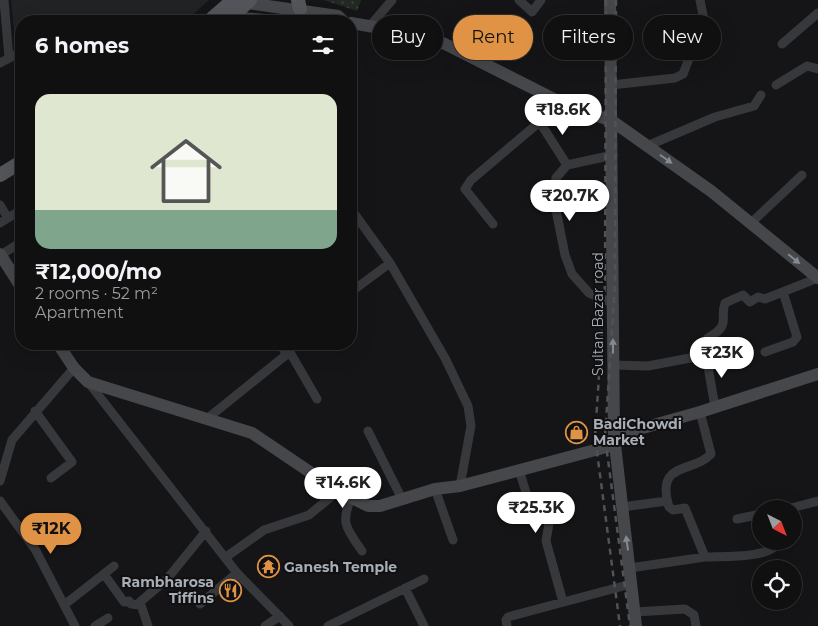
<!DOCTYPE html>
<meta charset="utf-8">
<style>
:root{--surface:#101011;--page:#19191a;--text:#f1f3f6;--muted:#9c9d9f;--line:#303031;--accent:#e09344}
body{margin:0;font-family:Montserrat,sans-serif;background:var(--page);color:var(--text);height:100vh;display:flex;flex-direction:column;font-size:19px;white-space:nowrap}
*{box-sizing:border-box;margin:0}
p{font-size:16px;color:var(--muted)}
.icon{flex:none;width:28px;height:28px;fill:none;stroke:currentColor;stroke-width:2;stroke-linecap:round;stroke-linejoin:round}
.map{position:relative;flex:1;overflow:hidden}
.side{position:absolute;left:15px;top:15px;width:342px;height:335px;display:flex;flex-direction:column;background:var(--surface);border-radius:20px;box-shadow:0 5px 20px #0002,0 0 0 1px var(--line)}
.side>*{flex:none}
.banner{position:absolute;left:372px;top:15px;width:370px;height:45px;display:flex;gap:10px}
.needle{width:32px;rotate:138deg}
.buttons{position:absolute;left:752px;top:500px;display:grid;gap:10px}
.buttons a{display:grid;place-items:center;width:50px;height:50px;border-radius:50%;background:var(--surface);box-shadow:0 5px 20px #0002,0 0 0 1px var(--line);font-size:25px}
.price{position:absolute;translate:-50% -42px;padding:0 11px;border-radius:18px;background:#fff;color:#222;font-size:16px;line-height:32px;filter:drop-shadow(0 1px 2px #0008)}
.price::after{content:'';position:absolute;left:50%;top:30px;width:15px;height:11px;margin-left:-8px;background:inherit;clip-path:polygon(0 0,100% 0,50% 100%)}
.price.selected{background:var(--accent);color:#111}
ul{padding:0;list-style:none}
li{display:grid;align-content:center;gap:10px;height:265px;padding:0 20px}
li span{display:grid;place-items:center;height:155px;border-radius:15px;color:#555}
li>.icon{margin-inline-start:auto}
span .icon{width:90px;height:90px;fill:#fffc;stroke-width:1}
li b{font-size:21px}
h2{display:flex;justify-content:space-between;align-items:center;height:60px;padding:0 20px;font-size:21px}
.chip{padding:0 18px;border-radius:22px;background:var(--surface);box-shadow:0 5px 20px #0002,0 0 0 1px var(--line);font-size:18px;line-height:45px}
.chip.selected{background:var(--accent);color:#111}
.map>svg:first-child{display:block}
.built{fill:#212224}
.grass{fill:url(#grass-dots)}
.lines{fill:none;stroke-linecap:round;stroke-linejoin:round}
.street{stroke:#36383b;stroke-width:9}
.secondary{stroke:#45474b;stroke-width:12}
.primary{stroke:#53555a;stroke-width:14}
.rail{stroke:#505256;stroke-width:2.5;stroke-dasharray:6 5;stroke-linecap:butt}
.oneway{fill:#858a90}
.labels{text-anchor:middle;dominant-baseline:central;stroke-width:4;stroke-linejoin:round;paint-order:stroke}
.street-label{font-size:14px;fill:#a8aeb5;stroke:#101012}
.poi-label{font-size:14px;font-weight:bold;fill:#a8aeb5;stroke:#101012;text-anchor:start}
</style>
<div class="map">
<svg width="818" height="626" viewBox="0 0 818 626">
<defs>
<pattern id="grass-dots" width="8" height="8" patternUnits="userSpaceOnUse" patternTransform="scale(1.25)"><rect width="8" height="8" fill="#222922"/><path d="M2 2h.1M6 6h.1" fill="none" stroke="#3f4640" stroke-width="1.8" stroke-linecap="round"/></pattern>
</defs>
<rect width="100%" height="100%" fill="#151517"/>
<!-- built -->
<path class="built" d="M11,0H209L186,21H21V47L16,50Z"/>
<!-- grass -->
<path class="grass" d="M324,0H361L357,11Z"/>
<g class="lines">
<!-- street -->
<path class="street" d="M4,0L9,58
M519,0L532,12L541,0
M370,26L392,0
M782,44L818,13
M0,63L21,52
M611,85L675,78L683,74L704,20L700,0
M776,85L807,66L818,69
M539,121L567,165
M647,146L715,117L754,106L761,95
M613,155L567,165L556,178L553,195L565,255L572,274L589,293L613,303
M0,205L8,218
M351,209L390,263L445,358L468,406L471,426L460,486
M0,223L21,210
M751,223L802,175
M493,224L465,189L471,180L562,103
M1,255L21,242
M351,292L390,263
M765,352L793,342L797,337L783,292
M286,355L291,354L317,399
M706,355L715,407
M613,365L648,366L706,355L710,347L708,338C732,324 719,320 725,303L743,295L750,302L758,297L765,299L818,278
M88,382L237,573L289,626
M35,411L72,462L51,478
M208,418L286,355L281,344
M368,431L402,499
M519,470L531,508L545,512L548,517L549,523L546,541L563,602
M0,481L12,440L74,368
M435,489L453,540
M351,498C340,524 347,529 362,551
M0,501L35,549L75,626
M622,507L667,501
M787,509L818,501
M737,519L761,514
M226,557L264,530L309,515L338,491
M705,557C723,556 772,559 779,541
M630,568L705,557L685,508L673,510L669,507C655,460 693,474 711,454L700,412
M104,574L124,602L129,601L131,604L140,605
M405,588L424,626
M200,604L237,573
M64,605L114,566
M635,612L685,609L694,615L696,626
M95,626L108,618
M148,626L140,602L167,579L206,531
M265,626L280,616
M328,626L424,579
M507,626L506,620L508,617L631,584"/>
<!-- secondary -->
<path class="secondary" d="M243,0L247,3L338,16L343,21
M610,0L614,436L636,626
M226,11L232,17L276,21
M351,23L415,34L445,44L562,103L612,121L711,191L818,278
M0,254L21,287
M58,344L74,368L88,382L252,433L338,491L368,506H380L435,489L460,486L614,445
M614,436L700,412L818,374"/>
<!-- primary -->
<path class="primary" d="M298,0L300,9
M209,21L233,0
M227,21L250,0
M0,175L21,162"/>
<!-- rail -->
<path class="rail" d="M606,0L605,284L595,437L620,626
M616,0L615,284L605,437L630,626"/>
</g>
<!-- one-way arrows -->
<defs><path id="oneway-solid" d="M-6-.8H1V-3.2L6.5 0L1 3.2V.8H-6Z" transform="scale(1.25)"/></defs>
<g class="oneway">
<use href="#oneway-solid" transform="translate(666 159) rotate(35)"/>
<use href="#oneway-solid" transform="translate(794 259) rotate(39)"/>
<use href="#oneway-solid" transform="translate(613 346) rotate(-90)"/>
<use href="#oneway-solid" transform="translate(627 543) rotate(-98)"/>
</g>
<!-- icons -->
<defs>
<symbol id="shop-ring" viewBox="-11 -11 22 22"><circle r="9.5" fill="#101012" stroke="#e09344" stroke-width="1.5"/><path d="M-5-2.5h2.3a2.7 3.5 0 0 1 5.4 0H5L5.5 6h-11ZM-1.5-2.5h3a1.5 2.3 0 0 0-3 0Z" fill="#e09344"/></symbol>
<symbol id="temple-ring" viewBox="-11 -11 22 22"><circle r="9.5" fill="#101012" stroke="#e09344" stroke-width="1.5"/><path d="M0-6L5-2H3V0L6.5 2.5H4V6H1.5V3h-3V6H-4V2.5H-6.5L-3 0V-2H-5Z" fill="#e09344"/></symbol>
<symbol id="restaurant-ring" viewBox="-11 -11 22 22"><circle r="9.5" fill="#101012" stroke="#e09344" stroke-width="1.5"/><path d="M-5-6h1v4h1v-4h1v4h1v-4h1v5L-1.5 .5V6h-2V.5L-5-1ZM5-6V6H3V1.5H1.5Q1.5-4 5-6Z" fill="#e09344"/></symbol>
</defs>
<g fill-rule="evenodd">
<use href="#shop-ring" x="564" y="420" width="25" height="25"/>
<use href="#temple-ring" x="256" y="554" width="25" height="25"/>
<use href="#restaurant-ring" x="218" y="578" width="25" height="25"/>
</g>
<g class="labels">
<!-- street labels -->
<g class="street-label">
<text transform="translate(598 314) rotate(-90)">Sultan Bazar road</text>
</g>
<!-- poi labels -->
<g class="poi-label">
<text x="593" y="424">BadiChowdi<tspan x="593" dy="16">Market</tspan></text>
<text x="284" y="567">Ganesh Temple</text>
<text x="214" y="582" text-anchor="end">Rambharosa<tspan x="214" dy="16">Tiffins</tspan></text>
</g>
</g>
</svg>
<div class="buttons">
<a><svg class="needle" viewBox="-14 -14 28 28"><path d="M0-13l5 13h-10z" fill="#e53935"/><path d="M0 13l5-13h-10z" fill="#9c9d9f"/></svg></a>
<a><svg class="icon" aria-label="locate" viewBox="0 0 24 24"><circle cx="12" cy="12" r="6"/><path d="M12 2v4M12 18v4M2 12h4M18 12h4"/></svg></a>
</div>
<b class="price" style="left:563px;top:136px">₹18.6K</b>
<b class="price" style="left:570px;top:222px">₹20.7K</b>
<b class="price" style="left:722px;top:379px">₹23K</b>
<b class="price" style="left:343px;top:509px">₹14.6K</b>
<b class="price" style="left:536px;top:534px">₹25.3K</b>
<b class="price selected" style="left:51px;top:555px">₹12K</b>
<div class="banner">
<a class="chip">Buy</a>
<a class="chip selected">Rent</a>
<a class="chip">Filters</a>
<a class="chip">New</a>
</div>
<section class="side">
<h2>6 homes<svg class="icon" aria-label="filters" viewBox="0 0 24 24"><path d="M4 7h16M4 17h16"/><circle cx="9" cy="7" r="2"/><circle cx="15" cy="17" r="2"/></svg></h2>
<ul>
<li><span style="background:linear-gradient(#dfe7d0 75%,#7fa58c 0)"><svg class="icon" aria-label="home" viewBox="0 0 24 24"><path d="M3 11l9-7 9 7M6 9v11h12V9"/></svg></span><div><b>₹12,000/mo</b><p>2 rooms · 52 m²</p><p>Apartment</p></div></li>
</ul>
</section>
</div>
